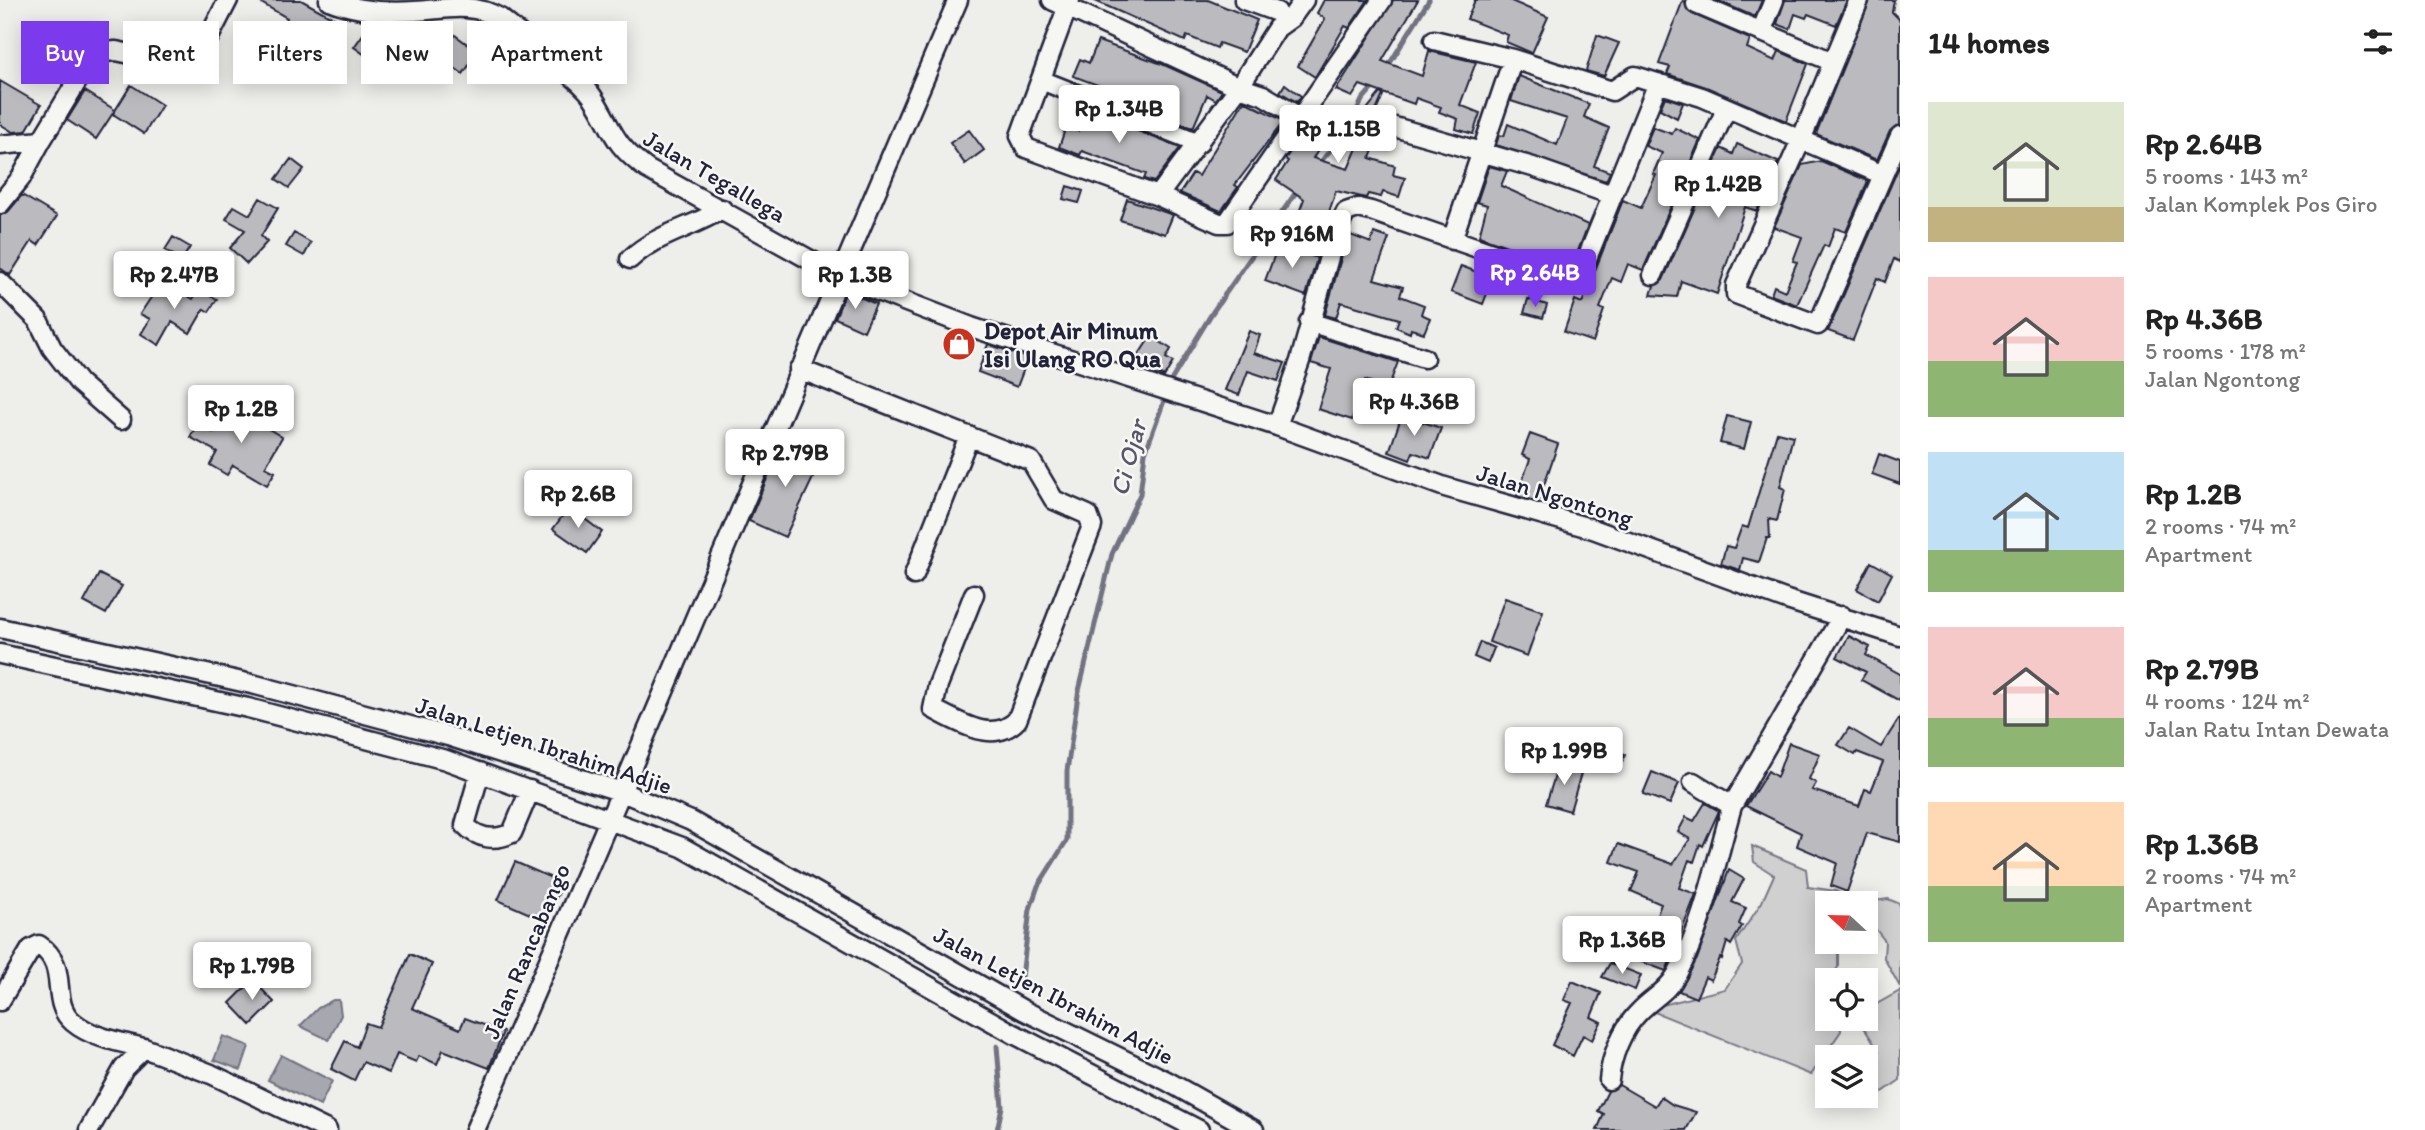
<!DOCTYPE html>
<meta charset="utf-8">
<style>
:root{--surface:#fff;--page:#f2f2f2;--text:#222;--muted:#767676;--accent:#7c3aed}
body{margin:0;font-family:Itim,sans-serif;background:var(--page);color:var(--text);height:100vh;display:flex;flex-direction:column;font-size:26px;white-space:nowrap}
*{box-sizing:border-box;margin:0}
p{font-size:23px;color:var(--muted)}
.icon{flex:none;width:38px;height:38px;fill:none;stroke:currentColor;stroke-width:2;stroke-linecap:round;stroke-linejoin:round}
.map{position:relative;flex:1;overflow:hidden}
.details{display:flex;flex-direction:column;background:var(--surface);width:525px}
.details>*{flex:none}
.guide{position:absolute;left:21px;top:21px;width:665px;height:63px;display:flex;gap:14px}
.needle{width:46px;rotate:292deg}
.controls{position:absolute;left:1815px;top:891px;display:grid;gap:14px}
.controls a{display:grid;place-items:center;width:63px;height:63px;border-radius:0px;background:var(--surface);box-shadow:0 4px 18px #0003;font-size:35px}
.price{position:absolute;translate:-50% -60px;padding:0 16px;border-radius:7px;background:#fff;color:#222;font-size:23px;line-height:46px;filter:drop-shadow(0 2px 4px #0008)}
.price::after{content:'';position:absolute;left:50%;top:42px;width:21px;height:16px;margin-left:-10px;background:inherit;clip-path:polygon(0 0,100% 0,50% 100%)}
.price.selected{background:var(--accent);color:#fff}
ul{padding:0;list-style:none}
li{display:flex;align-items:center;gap:21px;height:175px;padding:0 28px}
li span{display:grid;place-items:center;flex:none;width:196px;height:140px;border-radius:0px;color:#555}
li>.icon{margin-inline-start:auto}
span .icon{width:84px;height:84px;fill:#fffc;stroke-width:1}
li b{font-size:30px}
h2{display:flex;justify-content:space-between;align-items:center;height:84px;padding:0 28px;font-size:30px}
.chip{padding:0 24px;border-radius:0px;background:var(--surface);box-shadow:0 4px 18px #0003;font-size:24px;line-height:63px}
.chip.selected{background:var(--accent);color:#fff}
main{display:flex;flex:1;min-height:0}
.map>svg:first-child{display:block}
.green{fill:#d0d0d1;stroke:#797986;stroke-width:2}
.water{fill:#a7a7af;stroke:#727281;stroke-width:2}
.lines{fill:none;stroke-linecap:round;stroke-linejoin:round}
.stream{stroke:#727281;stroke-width:5}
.building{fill:#bbbbbf;stroke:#22223b;stroke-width:2;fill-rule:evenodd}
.minor-casing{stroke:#22223b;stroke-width:23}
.minor{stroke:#f6f6f2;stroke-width:18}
.labels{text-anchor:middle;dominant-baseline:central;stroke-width:5;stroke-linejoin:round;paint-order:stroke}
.street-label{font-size:24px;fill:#22223b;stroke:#f6f6f2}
.poi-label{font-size:24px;font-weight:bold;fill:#22223b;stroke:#f6f6f2;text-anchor:start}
.water-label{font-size:26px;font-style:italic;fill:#575769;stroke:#f6f6f2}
</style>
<main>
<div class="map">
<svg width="1900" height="1130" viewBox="0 0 1900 1130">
<rect width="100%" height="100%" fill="#eeeeeb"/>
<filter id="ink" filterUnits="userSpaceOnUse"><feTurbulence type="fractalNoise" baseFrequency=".0143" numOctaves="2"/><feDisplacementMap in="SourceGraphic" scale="14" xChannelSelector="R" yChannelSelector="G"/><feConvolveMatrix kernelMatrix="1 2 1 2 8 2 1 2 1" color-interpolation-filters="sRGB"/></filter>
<g filter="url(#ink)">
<!-- green -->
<path class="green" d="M1752,846L1806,869L1808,887L1836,891L1855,903H1827V942H1838V967L1831,980H1827V1018L1840,1019L1841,1031L1811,1075L1647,1009L1725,989L1742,964L1736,941L1762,902L1774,875L1754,862Z
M1888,899L1900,904V987L1884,958L1885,941L1866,917V903H1861Z
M1900,991V1080L1874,1098L1866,1094V1060L1879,1051L1858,1019L1866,1018V1010Z"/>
<!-- water -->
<path class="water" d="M333,1000H339L341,1015L329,1040L300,1026L318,1008Z
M223,1036L249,1046L241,1070L214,1060Z
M281,1055L332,1081L320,1106L268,1080Z"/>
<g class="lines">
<!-- stream -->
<path class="stream" d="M1387,68L1429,0
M1319,164L1352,123L1362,100L1375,85
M1021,986L1030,909L1038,886L1067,840V771L1078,695L1112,554L1140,494L1145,453L1172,379L1212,313L1299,188
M997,1130L1002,1107L997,1046"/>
</g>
<!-- building -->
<path class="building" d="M256,0H301L341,22L334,35L310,21L298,40L281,30L287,18Z
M1093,0H1208L1257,20L1244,52L1219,43L1217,48L1187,36L1185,41Z
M1324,0H1368L1349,28L1345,26L1315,77L1298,66L1325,19L1317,13Z
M1393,0H1418L1382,61L1422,76L1429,51L1476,62L1460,105L1480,113L1473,134L1456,129L1458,119L1439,112L1441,107L1416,98L1414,104L1360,85L1352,97L1336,90Z
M1475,0H1509L1548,17L1532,53L1506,42L1508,35L1467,19Z
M1683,0L1692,14L1750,39L1747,48L1775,61L1779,51L1808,64L1786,121L1706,87L1667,74L1670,67L1659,64Z
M1716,0H1762L1755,17Z
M1785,0H1847L1836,25L1808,14L1806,18L1795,14L1790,29L1777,24Z
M1870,0H1894L1892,12L1900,20V125L1890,131L1877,160L1816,134Z
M440,24L478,52L463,74L424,46Z
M369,26L408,54L393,75L354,47Z
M1597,35L1619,43L1604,76L1586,71Z
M1098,41L1162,64L1222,91L1216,100L1207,95L1193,128L1107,94L1109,89L1073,76L1080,59L1089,63Z
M48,57L66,67L58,80L41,70Z
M1519,76L1589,104L1584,117L1609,128L1594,166L1610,172L1606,181L1496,145L1499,135L1504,136L1508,124L1557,145L1567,119L1511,101Z
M0,81L41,105L26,131L13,132L0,124Z
M1285,84L1301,96L1297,102L1280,92Z
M131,85L162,105L144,134L113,114Z
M85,91L115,110L96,139L67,120Z
M1380,93L1383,95L1371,123L1381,130L1370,158L1395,166L1393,175L1405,178L1399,197L1383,192L1381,197L1368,194L1366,198L1336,191L1325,224L1298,215L1304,199L1276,180L1288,161L1285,159L1303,134L1306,136L1324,114L1348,133ZM1329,135L1358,146L1348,169L1313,158Z
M1665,97L1683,103L1677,118L1660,109Z
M1244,101L1284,121L1235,185L1238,187L1221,211L1180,193L1193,173L1198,176Z
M1086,110L1180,148L1154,182L1144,179L1146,174L1082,151L1080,155L1059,147L1066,127L1078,131Z
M1653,127L1672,134L1675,128L1700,140L1643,270L1628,264L1621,282L1612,278L1600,308L1604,310L1593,342L1564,332L1575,300L1582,303L1623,200L1641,208L1656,175L1653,174L1662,153L1645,146Z
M969,130L984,150L965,164L950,143Z
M1737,144L1778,162L1757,211L1745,207L1717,294L1681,281L1677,297L1651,295L1654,286L1663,280L1721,148L1733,154Z
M291,159L304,169L289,188L276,179Z
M1821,161L1868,181L1846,232L1835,228L1828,247L1824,245L1797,305L1771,295L1774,286L1785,291L1797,262L1793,261L1802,237L1774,227L1802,165Z
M1900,164V262L1894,259L1885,282L1877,278L1853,340L1828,331Z
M1489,166L1507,171L1501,186L1588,225L1574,261L1570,264L1521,251L1479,236L1487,205L1477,202Z
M1067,186L1083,191L1079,203L1063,199Z
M22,195L57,216L38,245L32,241L10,275L0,268V215L8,212Z
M260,198L278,208L261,236L267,242L247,264L230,248L245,230L226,219L234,206L250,215Z
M1127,199L1173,215L1165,234L1120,220Z
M294,233L311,243L304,256L286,246Z
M1374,233L1389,238L1374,279L1403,287L1400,296L1424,305L1421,314L1430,318L1424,333L1411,329L1410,333L1396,327L1399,319L1341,302L1336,318L1325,315L1348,234L1371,243Z
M173,237L190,247L182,260L165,250Z
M1279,243L1317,258L1306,296L1265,281Z
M1461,266L1493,278L1483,304L1451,292Z
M162,281L193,299L199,289L217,299L209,312L204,309L190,333L172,322L159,345L141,334L150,319L140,314Z
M846,291L876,304L864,331L835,318Z
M1528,299L1547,305L1543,318L1524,313Z
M1249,331L1260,335L1254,353L1285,363L1278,381L1248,371L1239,395L1225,390Z
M1151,336L1171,349L1166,358L1173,362L1164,377L1134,362Z
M1319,337L1398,362L1388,388L1365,380L1352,420L1318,409L1331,369L1311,363Z
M988,344L1028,358L1017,387L978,372Z
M245,407L262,418L259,423L282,437L265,467L275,472L267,485L233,465L227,475L210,465L217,452L190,437L198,423L213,432L223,415L236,423Z
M1402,415L1441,428L1430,458L1413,452L1410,460L1389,452Z
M1727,416L1751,422L1744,449L1720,443Z
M1777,432L1793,436L1780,487L1785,489L1777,521L1769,519L1770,538H1767L1759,562L1743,558L1740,570L1721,564L1726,546L1734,548L1742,526L1748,528Z
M1530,434L1558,444L1538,502L1517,496L1530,459L1522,455Z
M783,441L821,461L785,537L749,521Z
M1879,454L1900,462V484L1872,474Z
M569,507L602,532L587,553L553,529Z
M1871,562L1892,574L1878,601L1857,589Z
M99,574L122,586L106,614L84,602Z
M1505,598L1543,611L1527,656L1489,642Z
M1849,636L1870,647L1866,655L1900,674V701L1861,680L1866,672L1837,657Z
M1480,642L1494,648L1488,663L1474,657Z
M1900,717V842L1867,833L1847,892L1831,886L1837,863L1797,846L1801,833L1746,806L1768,771L1777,777L1789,743L1820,754L1809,779L1816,783L1812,790L1859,806L1865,789L1871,791L1883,762L1857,752L1855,755L1838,745L1849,728L1881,747Z
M1604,748L1625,755L1619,769L1599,761Z
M1559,763L1582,770L1570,811L1546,804Z
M1652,772L1679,783L1670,804L1643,794Z
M1705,803L1719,811L1703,846L1700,844L1694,862L1689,860L1679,888L1696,894L1666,971L1639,961L1661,904L1631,891L1639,872L1611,862L1618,844L1673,864L1690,839L1678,832L1686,817L1694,821Z
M515,862L563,883L546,921L498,900Z
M1729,870L1744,879L1732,902L1746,908L1739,924L1742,926L1731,945L1727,942L1722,959L1720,958L1711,980L1705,977L1696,998L1679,991L1697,959Z
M410,954L432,964L412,1008L460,1029L465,1018L503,1032L489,1068L443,1050L437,1064L419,1056L416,1062L397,1054L389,1073L363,1062L354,1081L331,1069L345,1041L357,1047L366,1023L378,1027Z
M1610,963L1641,975L1635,990L1602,977Z
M253,980L274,1002L251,1025L230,1003Z
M1572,981L1601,993L1591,1017L1601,1022L1592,1040L1583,1035L1573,1056L1552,1045L1572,1003L1564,1000Z
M1619,1085L1655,1106L1661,1097L1673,1105L1696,1112L1686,1130H1597L1604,1114L1598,1111L1608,1091Z"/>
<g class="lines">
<defs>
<path id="minor" d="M329,0C356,11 387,13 415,11C447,9 471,2 500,18C522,37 577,75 592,96C614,129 610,142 647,169L839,276L971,327L1277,426L1445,487L1593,529L1787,600L1900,636
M1052,0L1239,87L1277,28L1291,18L1304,0
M1070,0L1020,136L1026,148L1158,196
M1244,0L1277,12
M1859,0L1801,140L1736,285V294L1818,325L1883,175
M1696,4L1833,62
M1761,32L1774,0
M1434,40L1513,59
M1041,80L1199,143
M1301,118L1263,95L1239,87L1158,196L1219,223H1227L1382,0
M1391,126L1533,167L1612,195
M0,145L41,141L84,70L105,52L116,51L165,61L196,55L206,43L228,0
M0,204L21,178L41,141
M1452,240L1513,59L1612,91L1635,76L1702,97L1883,175L1900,136
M630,259C656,234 692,228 722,209
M1653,275L1726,109
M0,282L38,320L52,348L79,383L121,420
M1309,322L1424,358
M799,369L1031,461L1054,500L1088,515L1092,526L1017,720C993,745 959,722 933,709L938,685L974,594
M1277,426L1300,361L1336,232L1346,212L1358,208L1371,211L1518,262L1573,276L1583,268L1658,83
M914,575L969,436
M0,628L256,685L448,736L622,792L691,821L1025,1011L1167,1081L1254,1130
M0,654L248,708L446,760L682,847L1014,1034L1199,1130
M480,772L465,825C478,839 495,841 512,833L530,790
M1693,782L1732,806L1842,616
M0,1001L31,949L39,945C71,966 48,1001 73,1022C92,1038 121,1042 144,1048
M1609,1080C1611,1057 1622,1029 1639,1012C1651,999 1668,991 1677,974C1704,924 1716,861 1732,806
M89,1130L124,1068L144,1048L211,1074L327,1130
M475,1130C640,755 796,376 958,0"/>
</defs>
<!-- minor casing -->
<use href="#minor" class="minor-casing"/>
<!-- minor -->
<use href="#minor" class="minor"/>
</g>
</g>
<!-- icons -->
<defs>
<symbol id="shop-disc" viewBox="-11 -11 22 22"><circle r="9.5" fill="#c8321e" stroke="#f6f6f2"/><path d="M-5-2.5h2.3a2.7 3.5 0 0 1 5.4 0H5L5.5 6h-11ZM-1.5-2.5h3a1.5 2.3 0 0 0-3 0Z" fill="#fff"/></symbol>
</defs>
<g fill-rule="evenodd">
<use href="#shop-disc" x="940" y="325" width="38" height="38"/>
</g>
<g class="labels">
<!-- street labels -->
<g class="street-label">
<text transform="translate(715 176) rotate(30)">Jalan Tegallega</text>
<text transform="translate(1555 495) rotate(17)">Jalan Ngontong</text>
<text transform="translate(544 745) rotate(18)">Jalan Letjen Ibrahim Adjie</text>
<text transform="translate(526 951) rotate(-67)">Jalan Rancabango</text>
<text transform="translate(1054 995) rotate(28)">Jalan Letjen Ibrahim Adjie</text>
</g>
<!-- poi labels -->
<g class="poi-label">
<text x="984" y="330">Depot Air Minum<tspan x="984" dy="28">Isi Ulang RO Qua</tspan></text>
</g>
<!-- water labels -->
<g class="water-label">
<text transform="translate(1128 458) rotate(-75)">Ci Ojar</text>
</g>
</g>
</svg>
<div class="controls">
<a><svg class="needle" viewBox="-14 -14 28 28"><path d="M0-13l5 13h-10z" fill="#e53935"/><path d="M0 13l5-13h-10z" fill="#767676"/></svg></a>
<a><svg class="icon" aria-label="locate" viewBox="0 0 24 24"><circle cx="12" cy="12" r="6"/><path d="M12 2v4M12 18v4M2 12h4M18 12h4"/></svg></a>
<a><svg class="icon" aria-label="layers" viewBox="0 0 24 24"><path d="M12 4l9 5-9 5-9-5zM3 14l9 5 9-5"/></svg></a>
</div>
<b class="price" style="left:1119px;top:145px">Rp 1.34B</b>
<b class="price" style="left:1338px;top:165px">Rp 1.15B</b>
<b class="price" style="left:1718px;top:220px">Rp 1.42B</b>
<b class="price" style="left:1292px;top:270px">Rp 916M</b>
<b class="price selected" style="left:1535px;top:309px">Rp 2.64B</b>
<b class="price" style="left:174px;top:311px">Rp 2.47B</b>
<b class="price" style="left:855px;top:311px">Rp 1.3B</b>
<b class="price" style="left:1414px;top:438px">Rp 4.36B</b>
<b class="price" style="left:241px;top:445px">Rp 1.2B</b>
<b class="price" style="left:785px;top:489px">Rp 2.79B</b>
<b class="price" style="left:578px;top:530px">Rp 2.6B</b>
<b class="price" style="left:1564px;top:787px">Rp 1.99B</b>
<b class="price" style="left:1622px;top:976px">Rp 1.36B</b>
<b class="price" style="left:252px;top:1002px">Rp 1.79B</b>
<div class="guide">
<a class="chip selected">Buy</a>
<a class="chip">Rent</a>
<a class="chip">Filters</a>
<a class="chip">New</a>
<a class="chip">Apartment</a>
</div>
</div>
<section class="details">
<h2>14 homes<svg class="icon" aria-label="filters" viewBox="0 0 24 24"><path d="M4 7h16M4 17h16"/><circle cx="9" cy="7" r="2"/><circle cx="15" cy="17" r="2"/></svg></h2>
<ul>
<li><span style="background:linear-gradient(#dfe7d0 75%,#c2b280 0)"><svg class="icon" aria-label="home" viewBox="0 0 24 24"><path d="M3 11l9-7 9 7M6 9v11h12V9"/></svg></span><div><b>Rp 2.64B</b><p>5 rooms · 143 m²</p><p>Jalan Komplek Pos Giro</p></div></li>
<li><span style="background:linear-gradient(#f6c9c9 60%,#8fb573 0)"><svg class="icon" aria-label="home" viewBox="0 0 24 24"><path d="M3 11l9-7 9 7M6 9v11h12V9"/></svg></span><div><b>Rp 4.36B</b><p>5 rooms · 178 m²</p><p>Jalan Ngontong</p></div></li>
<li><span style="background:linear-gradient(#bfe0f5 70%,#8fb573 0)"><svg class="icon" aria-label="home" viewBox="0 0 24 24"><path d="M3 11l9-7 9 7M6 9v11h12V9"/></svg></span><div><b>Rp 1.2B</b><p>2 rooms · 74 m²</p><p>Apartment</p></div></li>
<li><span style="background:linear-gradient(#f6c9c9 65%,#8fb573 0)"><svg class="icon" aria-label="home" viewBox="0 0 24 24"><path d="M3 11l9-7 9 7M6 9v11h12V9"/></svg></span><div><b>Rp 2.79B</b><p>4 rooms · 124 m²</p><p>Jalan Ratu Intan Dewata</p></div></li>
<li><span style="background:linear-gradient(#ffd9b3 60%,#8fb573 0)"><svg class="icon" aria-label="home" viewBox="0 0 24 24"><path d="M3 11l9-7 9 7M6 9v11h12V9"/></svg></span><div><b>Rp 1.36B</b><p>2 rooms · 74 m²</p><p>Apartment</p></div></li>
</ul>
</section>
</main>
